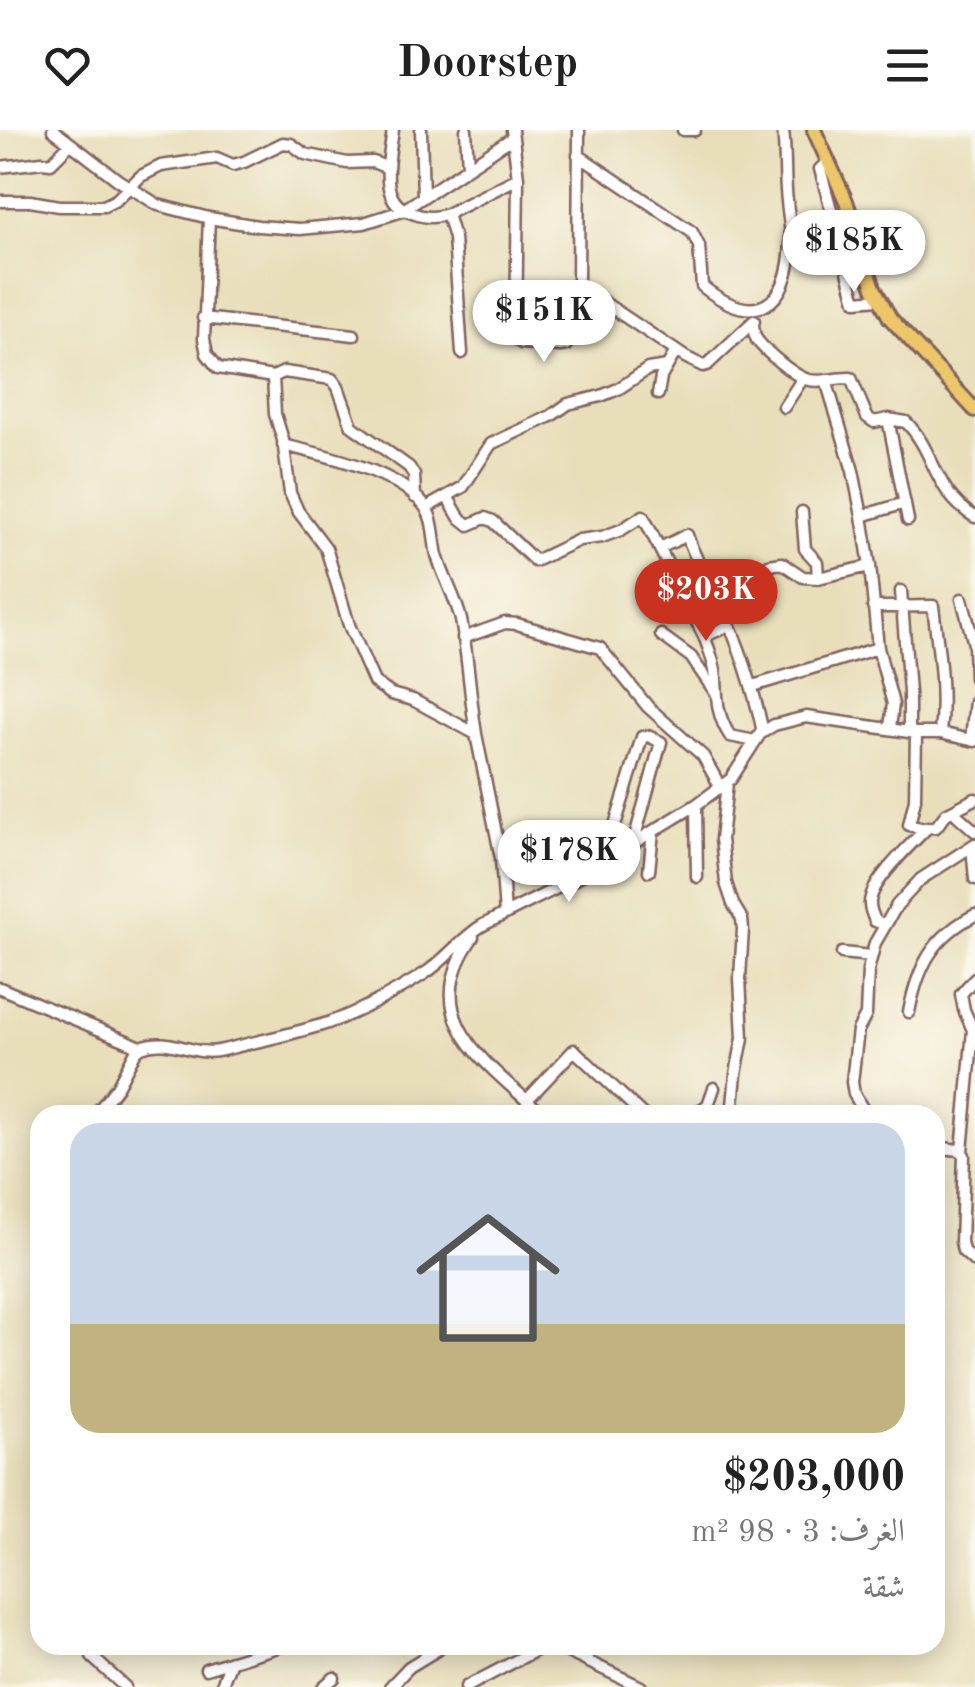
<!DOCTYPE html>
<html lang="ar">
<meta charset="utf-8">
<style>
:root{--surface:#fff;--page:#f2f2f2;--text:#222;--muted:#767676;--line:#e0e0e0;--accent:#c8321e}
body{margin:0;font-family:"Old Standard TT",Amiri,serif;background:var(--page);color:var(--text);direction:rtl;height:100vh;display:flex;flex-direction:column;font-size:38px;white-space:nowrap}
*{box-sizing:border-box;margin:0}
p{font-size:32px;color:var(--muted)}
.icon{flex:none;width:55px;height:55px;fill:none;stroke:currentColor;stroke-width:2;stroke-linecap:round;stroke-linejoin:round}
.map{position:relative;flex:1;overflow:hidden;direction:ltr}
.details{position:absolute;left:30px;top:975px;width:915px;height:550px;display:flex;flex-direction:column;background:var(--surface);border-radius:30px;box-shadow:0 5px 25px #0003;direction:rtl}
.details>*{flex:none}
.price{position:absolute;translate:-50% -85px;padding:0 22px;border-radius:35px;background:#fff;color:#222;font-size:32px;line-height:65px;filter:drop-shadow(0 2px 5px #0008)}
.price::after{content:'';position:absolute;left:50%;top:60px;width:30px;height:22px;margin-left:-15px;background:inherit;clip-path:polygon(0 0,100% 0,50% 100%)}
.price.on{background:var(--accent);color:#fff}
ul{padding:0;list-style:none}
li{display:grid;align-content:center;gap:20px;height:530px;padding:0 40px}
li+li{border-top:2px solid var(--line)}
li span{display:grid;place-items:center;height:310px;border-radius:30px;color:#555}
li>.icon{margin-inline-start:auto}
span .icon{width:180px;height:180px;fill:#fffc;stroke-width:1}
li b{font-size:42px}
header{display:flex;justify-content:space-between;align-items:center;height:130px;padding:0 40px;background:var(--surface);font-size:45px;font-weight:700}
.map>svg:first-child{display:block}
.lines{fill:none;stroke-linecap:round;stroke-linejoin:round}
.minor-casing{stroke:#81625d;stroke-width:15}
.major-casing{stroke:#81625d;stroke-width:18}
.minor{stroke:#fff;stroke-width:10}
.major{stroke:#ecc669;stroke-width:12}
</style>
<header><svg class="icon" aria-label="menu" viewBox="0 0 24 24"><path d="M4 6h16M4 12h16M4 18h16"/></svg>Doorstep<svg class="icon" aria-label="heart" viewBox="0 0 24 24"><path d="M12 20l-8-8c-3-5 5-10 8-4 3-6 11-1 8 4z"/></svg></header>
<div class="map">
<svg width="975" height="1557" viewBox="0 0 975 1557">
<rect width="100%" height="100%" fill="#fbf7ec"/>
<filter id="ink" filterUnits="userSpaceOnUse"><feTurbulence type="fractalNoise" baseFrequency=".01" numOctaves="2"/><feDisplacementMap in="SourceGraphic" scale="20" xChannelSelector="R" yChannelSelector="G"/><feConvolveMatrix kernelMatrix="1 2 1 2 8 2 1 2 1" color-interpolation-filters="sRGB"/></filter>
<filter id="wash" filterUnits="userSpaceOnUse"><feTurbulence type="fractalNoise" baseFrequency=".0048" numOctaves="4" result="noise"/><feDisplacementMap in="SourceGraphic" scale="40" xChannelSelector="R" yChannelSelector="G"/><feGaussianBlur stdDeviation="2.25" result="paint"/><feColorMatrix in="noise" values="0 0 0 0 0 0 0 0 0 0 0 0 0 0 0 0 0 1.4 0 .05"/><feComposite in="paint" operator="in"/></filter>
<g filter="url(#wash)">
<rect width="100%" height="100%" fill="#e8deba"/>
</g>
<g filter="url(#ink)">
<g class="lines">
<defs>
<path id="minor" d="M53,0L118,50L158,75L209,88L258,96L300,99L364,93L402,81L512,8
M393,0C389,31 376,74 415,84C427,88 435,88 447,84L518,48
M421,0L423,67
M466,0L468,37
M512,0L518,48L516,209L521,213L560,216L566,215L572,201L578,155L579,0
M683,0H695
M578,25L692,102L699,116L702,156C757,200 789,176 791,111C791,97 788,84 787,71C784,47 786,24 783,0
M829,31L820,39L856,171L879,169
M0,37L42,32L51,33L70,14
M0,71H30L59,76H104L116,70L141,46L161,36L217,28L233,35L244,32L283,13L291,14L305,24L347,33L373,32L388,38
M447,84L454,108L462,223
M209,88L204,209L207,224L218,238L273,247L275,284L283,310L290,363L298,381L326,418L349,495L374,552L391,564L413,570L476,604L501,728L505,784
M578,155L685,227L703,236L707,235L754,191
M203,188L354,205
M753,194C754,201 753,203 757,210C766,222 795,247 809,250C823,253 837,247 851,248L867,287L874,292L888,289L906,292C936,322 933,362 975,387
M273,247L284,242L332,249L338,257L352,296L409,337L414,345L415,367
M826,250L853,341L862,386L870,436L878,518L893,574L890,598
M658,264L661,247L676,221
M784,277L803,248
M888,289L908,390
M283,315C324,325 395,340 423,374C435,388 433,408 437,425C443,447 456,467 461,490C468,527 470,566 476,604
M447,366L459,387L469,395L485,388L493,391L535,431L579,410L602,407L621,400L643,386L704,506
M426,378L463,357L491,314L551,286L568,274L601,266L618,259L648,239L667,236
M802,382L805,419L817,432L818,448
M862,386L905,373
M660,418L687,405C695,430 709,452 721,476C741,518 753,556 763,602
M769,435L782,433L803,447L818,448L870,436
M901,461L909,562V602
M962,469L974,514L975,548
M873,477L933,476C938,518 945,560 940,603
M729,496L704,506C709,519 715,533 716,548C717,570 717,586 730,606L755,611
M661,505L691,527L715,562
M463,508L505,493L517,494L600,518L648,577L703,626L721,658
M753,556L878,518
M916,603L915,669L909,695L921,698L936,697L946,684L975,669
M971,610L975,571
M727,653L721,709L726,753L733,774L742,789L743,799L740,848L743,908L736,944L732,985
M696,675L697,747
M956,680L957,685L975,701
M972,716L975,749
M613,725L610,712L612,705L642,607L648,606L661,612L636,703V711
M649,741L653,701
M884,794L875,791C872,783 868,776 871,767C876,747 913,712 928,697
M473,807C415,889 487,933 543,985
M842,823L871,826
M0,858L141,917
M909,882C918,837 932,807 975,785
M141,917C171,905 192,928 223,920C258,911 294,904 328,893C362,881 394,863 424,844C446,830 461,808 483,795L573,750L696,675L731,649L760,604L774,595L806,587L916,603H940L975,611
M527,970L574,920L643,985
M95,985L117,957L136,921L141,917
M693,985L708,975L714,958
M866,985L854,964L852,952L858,900L866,885L868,840L875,813L897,775L921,749L975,714
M935,1017L959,1020L964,1025L961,1112L963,1121L975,1132
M962,1021L973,900L964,880L961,864L975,848
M91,1515L92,1527L125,1557
M553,1515L641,1557
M206,1539L284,1515
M221,1557L231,1531
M323,1557L334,1548
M390,1557L409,1537L445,1515
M466,1557L546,1515"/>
<path id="major" d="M814,0L846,71L874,158L890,188L975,280"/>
</defs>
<!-- minor casing -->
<use href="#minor" class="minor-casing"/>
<!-- major casing -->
<use href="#major" class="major-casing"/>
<!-- minor -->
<use href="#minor" class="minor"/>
<!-- major -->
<use href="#major" class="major"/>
</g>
</g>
</svg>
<b class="price" style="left:854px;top:165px">$185K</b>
<b class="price" style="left:544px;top:235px">$151K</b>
<b class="price on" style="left:706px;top:514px">$203K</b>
<b class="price" style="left:569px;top:775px">$178K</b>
<section class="details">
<ul>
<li><span style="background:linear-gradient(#c9d6e8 65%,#c2b280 0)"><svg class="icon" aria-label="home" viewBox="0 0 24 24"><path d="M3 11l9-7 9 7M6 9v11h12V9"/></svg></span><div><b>$203,000</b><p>الغرف: 3 · 98 m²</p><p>شقة</p></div></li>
</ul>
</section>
</div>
